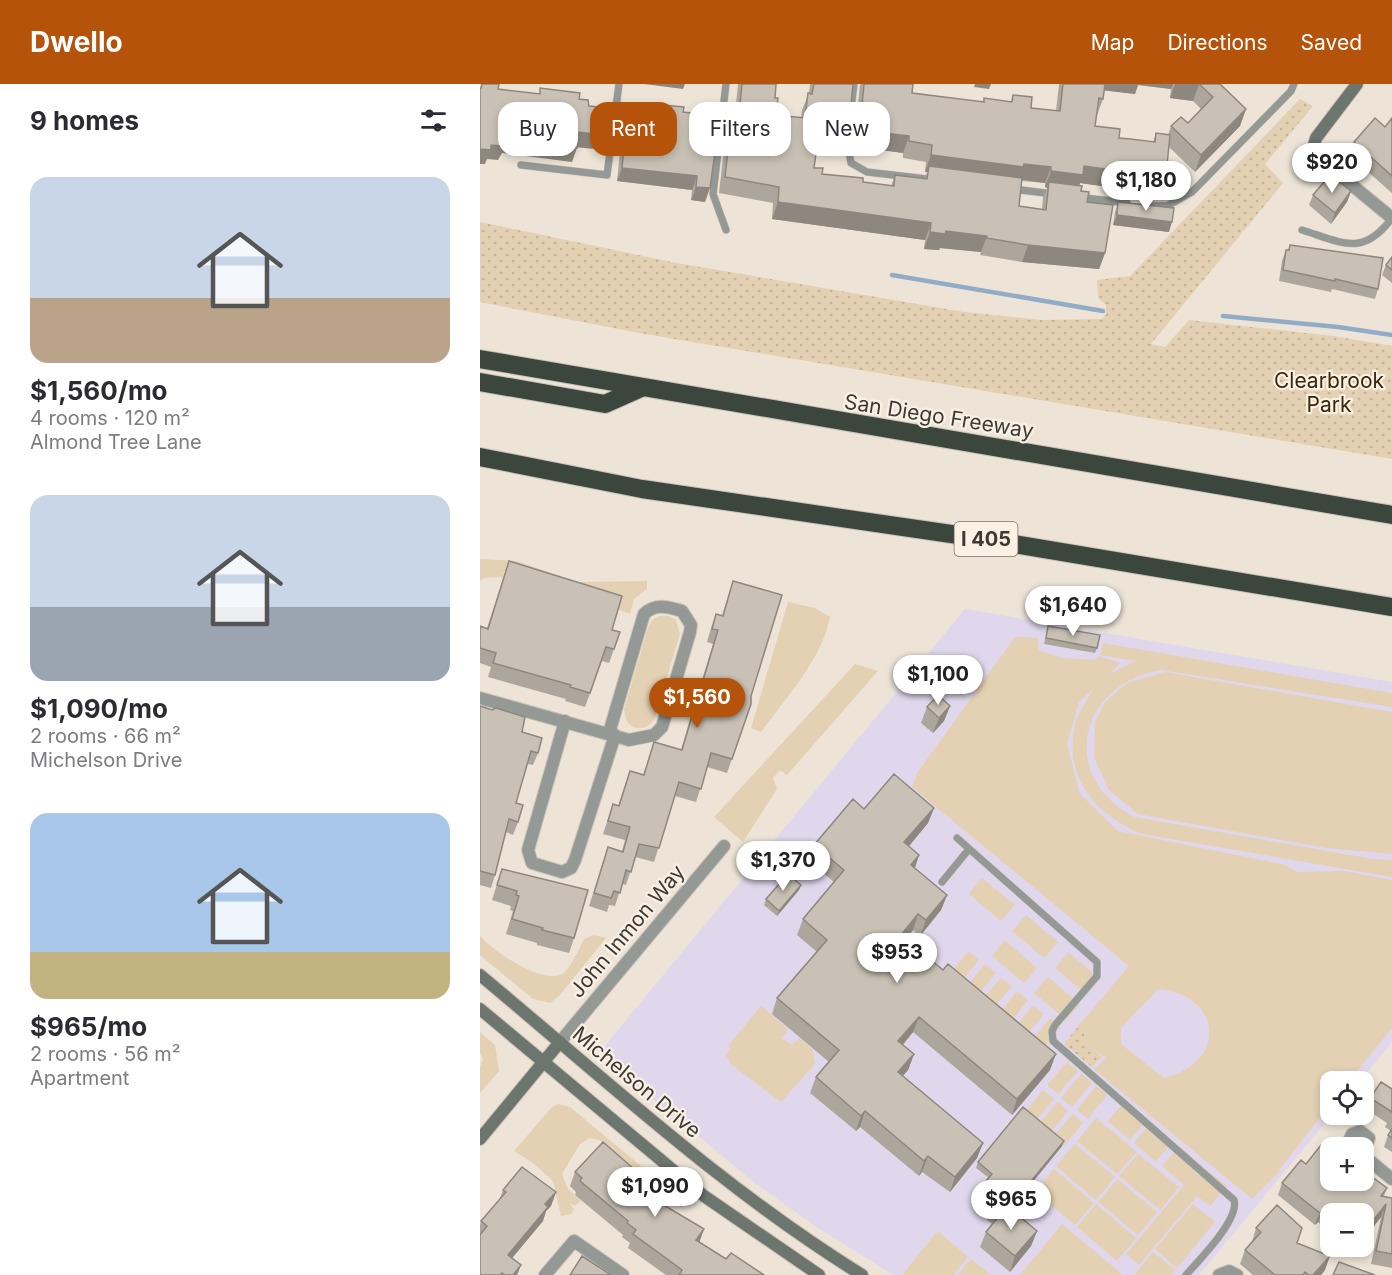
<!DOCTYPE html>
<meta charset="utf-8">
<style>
:root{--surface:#fff;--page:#f2f2f3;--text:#2b2b33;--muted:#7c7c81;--accent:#b45309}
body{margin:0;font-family:Inter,sans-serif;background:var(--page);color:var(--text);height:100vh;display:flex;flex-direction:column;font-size:22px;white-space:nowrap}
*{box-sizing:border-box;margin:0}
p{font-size:20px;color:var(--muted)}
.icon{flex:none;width:33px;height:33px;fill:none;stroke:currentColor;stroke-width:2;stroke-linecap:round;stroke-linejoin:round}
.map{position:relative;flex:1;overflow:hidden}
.sheet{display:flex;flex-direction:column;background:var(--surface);width:480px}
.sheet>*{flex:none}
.hud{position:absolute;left:18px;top:18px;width:570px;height:54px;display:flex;gap:12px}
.controls{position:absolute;left:840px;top:987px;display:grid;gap:12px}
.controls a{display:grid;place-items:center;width:54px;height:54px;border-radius:12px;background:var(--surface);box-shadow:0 3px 9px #0003;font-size:30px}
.price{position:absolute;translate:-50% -51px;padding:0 14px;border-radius:21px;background:#fff;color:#222;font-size:20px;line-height:39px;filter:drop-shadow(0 2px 3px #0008)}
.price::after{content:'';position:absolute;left:50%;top:36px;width:18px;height:14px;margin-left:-9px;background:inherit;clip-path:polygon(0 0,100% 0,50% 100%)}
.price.selected{background:var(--accent);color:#fff}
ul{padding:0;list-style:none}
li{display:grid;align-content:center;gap:12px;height:318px;padding:0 30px}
li span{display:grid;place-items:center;height:186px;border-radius:18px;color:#555}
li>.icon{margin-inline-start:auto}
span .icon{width:108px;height:108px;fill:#fffc;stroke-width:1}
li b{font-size:26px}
h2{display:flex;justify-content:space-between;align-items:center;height:72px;padding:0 30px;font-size:26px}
.tag{padding:0 21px;border-radius:18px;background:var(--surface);box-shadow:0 3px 9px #0003;font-size:21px;line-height:54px}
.tag.selected{background:var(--accent);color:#fff}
header{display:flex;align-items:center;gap:36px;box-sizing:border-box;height:84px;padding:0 30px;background:var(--accent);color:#fff}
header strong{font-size:28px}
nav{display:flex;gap:33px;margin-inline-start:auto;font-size:21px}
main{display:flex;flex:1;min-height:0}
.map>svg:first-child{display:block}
.education{fill:#e0d7ec}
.green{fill:#e4d0b2;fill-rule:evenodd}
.park{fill:url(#park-dots)}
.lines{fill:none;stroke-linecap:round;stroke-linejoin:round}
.stream{stroke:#92acc8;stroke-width:4.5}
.lane-casing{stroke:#cac2b7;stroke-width:8}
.street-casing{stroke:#cac2b7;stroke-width:14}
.secondary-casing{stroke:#cac2b7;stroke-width:14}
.highway-casing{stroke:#cac2b7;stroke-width:20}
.lane{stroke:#949995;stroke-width:7}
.street{stroke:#949995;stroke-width:12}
.secondary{stroke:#6d756f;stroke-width:12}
.highway{stroke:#3b463d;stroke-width:18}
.wall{fill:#ada69c;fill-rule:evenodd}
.shaded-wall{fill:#8d877f}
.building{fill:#c9c1b5;stroke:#8d877f;stroke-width:1.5}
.labels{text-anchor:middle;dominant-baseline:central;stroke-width:4.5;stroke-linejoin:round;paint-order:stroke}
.shield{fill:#faf1e4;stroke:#76716a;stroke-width:1.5}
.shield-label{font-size:20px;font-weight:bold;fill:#3d3a35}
.park-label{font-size:21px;fill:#38280c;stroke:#faf1e4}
.street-label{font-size:21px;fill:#3d3a35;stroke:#faf1e4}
</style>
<header>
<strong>Dwello</strong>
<nav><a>Map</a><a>Directions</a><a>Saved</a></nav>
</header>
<main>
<section class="sheet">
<h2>9 homes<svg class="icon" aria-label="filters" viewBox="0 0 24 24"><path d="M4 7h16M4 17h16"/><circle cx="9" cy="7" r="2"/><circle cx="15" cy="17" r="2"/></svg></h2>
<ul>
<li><span style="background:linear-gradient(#c9d6e8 65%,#b9a48a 0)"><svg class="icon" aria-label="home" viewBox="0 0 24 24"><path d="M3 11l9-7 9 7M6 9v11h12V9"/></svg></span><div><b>$1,560/mo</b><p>4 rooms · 120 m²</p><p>Almond Tree Lane</p></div></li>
<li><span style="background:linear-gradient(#c9d6e8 60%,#9aa5b1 0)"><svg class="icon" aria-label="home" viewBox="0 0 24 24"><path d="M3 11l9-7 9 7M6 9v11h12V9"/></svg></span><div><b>$1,090/mo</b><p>2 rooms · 66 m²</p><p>Michelson Drive</p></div></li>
<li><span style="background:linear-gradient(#a9c7e8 75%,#c2b280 0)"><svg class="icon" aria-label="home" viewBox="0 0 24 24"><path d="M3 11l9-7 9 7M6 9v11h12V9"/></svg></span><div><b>$965/mo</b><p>2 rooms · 56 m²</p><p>Apartment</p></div></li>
</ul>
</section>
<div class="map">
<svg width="912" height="1191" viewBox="0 0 912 1191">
<defs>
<pattern id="park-dots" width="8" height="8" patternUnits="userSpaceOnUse" patternTransform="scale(1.5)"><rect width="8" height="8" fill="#e4d0b2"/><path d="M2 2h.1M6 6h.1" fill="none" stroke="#c4b39a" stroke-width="1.8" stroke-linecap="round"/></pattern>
</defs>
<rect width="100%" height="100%" fill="#ede4d7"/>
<!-- education -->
<path class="education" d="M485,525L912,598V958L880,997L850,998L852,1031L719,1191H413L335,1142L276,1100L124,974L123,964Z"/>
<!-- green -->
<path class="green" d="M0,475L37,477L96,498L167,497V505L154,515L150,530L74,502L24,487L23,493L5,494L0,497Z
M308,518L335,524L350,533C342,575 306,614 281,648L271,644Z
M179,532H189L196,536L200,550L174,636C166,646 156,647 147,638L144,626L167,547L172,536Z
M535,553L558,554L559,566L582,574L616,576L618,572L640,579L630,590L655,577L620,571L623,559L912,609V623L681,586C598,600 578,693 654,733L893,775L912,776V793L662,750C619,733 585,696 594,646C596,631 606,618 613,605L599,618L587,660L600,710L638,747L806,781L817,788L864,787L912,796V944L869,997L850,998V1021L799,1086L800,1087L772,1115L614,985L626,974L608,961L600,940L649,882L432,703L437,689ZM678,905C744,911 747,979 684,994L641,960V944Z
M375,580L398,587L307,691L300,686L293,694L297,705L263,758L234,733Z
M685,588L912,628V770L846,764L658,730L628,705L614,673L615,638L625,618L647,599Z
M502,794L535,821L521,837L489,810Z
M546,831L578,858L564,874L532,847Z
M114,851L126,854L80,911L70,919L53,915L0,871V852C13,867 62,901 82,890C91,885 99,864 104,855Z
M525,856L557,884L544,899L512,872Z
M489,867L499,876L480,899L469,890Z
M588,868L620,895L607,911L575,884Z
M505,880L516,889L496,913L485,904Z
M568,893L600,920L586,936L554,909Z
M521,894L532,902L512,926L501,917Z
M537,907L548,916L529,940L518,931Z
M553,921L564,930L545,953L534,945Z
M281,922L308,945L302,954L312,961L319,954L333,966L335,980L301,1018L248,978L250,976L246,972L250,964L248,962Z
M570,934L580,943L561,967L550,958Z
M0,948L15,961L19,987L0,1009V983L3,975L0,969Z
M587,978L598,987L578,1010L567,1001Z
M601,990L612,999L592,1023L581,1014Z
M616,1002L627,1011L608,1035L597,1026Z
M563,1006L574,1015L555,1038L544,1029Z
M645,1017L667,1036L650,1056L628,1037Z
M577,1018L588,1027L569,1050L558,1041Z
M78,1020L90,1023L174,1093L171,1098L119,1056L110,1054L100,1060L82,1090L88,1105L101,1117L95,1122L89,1119L94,1125L91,1130L81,1132L73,1097L53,1079L34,1067L71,1024Z
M593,1030L603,1039L584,1062L573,1053Z
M616,1034L657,1068L637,1090L597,1057Z
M671,1039L693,1057L676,1078L654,1059Z
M595,1060L635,1093L616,1116L576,1082Z
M699,1062L721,1081L715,1089L718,1091L724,1084L747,1102L730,1122L717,1112L659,1181L646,1170L704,1101L682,1082Z
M658,1070L699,1103L680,1126L639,1092Z
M574,1085L614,1119L595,1141L555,1108Z
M637,1095L677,1128L658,1151L618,1118Z
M616,1120L656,1154L637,1177L597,1143Z
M713,1120L735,1138L697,1184L675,1165Z
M582,1140L643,1191H540Z
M459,1148L488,1173L473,1191H422L456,1149Z
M673,1168L695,1186L691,1191H654Z
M491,1175L511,1191H478Z"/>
<!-- park -->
<path class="park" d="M820,15L833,22L785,80L803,99L671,260L685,263L709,236L853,252L912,262V375L159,249L0,218V138L197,179L484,228L562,236L622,235L626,230V221L618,214L617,196L650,192Z
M600,940L608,961L622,973L612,983L584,960Z"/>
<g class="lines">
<!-- stream -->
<path class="stream" d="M412,191L623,227
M743,232L858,243L912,251"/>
<defs>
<path id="lane" d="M246,0L233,110L246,146
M374,0L367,58L371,79L387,88L447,95
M41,81L127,91L139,0
M533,105L573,110
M598,113L647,119
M670,122H687L712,108L811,7L814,0
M822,146C863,159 883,173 912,134
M477,754L617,878V892L575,941L572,947L573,957L754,1116C760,1135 719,1176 706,1191
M462,798L489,765"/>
<path id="street" d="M833,64L834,70L912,134
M0,614L149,656L174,651L182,643L210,548L211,541L202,527C188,523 176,519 164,530L129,649
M85,637L48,766L52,779L82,788L91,784L95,776L135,651
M80,958L244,762
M866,1064L872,1050L880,1047L889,1054L884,1072
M884,1072L912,1095
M65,1191L94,1157L143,1191
M739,1191L749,1187L757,1191"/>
<path id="secondary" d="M833,64L836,54L877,0
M0,891C124,994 244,1106 382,1191
M0,925L224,1112L339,1191
M0,1055L80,958"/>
<path id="highway" d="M0,275L912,431
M0,298L125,320L161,304
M0,373L162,405L485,452L912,523"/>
</defs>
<!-- lane casing -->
<use href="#lane" class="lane-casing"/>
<!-- street casing -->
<use href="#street" class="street-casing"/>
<!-- secondary casing -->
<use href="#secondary" class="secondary-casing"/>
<!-- highway casing -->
<use href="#highway" class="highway-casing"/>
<!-- lane -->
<use href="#lane" class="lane"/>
<!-- street -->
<use href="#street" class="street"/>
<!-- secondary -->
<use href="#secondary" class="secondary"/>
<!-- highway -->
<use href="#highway" class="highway"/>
</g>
<!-- wall -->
<path class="wall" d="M258,0H296L295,14L296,31L321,34L322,26L329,9L330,0H373L371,21L365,37L360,36L357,43H352L351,55L345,71H336L334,84L342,90L383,98L411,102L415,91L445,95L447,88H445L446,78L423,74V69L380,63L381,39H376L380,0H433L432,9L503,18L504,14L531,18L533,11L551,24L576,27L579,0H578H740L766,25L760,42L715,88L689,63L686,91L680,108L672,109L600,99L599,102L607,118L625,169L619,185L542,178L500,171L501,168L460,164L459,166L444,165L445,156L292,135L293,119L239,109L246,47L252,30L255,31ZM658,1L691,5L690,14L713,17L721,25L708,39L691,42L688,51L676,49L673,58L639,54L615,42L617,31L623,15L624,6L655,10ZM542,97L565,99V103L567,104L563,114L562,125L539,122Z
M181,21L203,28L225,118L211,116L212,106L137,97L140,68H136L139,43L144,30L166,32L169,27L179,26Z
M912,34V109L869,71L874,58L905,43Z
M871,107L867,118L851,140L829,121L833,111Z
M638,118L689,148L633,141L635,128Z
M810,161L898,205L895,215L852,205L851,208L799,197L802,177L806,166H808Z
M912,173V199L902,191L906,181Z
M29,477L132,546L134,565L129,579L122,577L105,623L85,617L86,615L8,593L11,583L0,579V542L7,544Z
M253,497L271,620L247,689L227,683L216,718L195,712L174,778L155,773L146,801L142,800L135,822L129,821L127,828L109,822L128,763L142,767L145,756L123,750L133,720L138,722L150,687L163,691L174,658L201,666L212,629L205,626L215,597L221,599L233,560L227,558L231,544L236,530L242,532Z
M568,542L617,564L615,569L564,560Z
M0,622L42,648L58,669L53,681L47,680L36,719L38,738L33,751L26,748L15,791L11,804L0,801Z
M470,622L464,637L453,649L441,639L447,623Z
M454,724L448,739L429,762L439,771L435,784L467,811L461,826L440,852L433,846L425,855L570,986L532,1031L433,948L423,961L434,970L428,986L423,992L503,1059L497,1074L470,1108L442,1088L439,1092L380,1043L376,1047L330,1009L336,993L349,978L292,930L297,914L337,868L317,851L323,835L354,798L329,777L334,761L384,725Z
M22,785L94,854L89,869L57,861V859L26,850L33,827L30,826L31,822L12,816Z
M321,801L319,806L297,832L284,821L286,815Z
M912,1005V1068L904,1063L908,1051L911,1047L905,1043L907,1039L886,1025L890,1014Z
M582,1062L531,1125L557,1147L551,1162L530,1188L500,1163L506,1148L512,1140L507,1136L508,1130L514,1124L498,1109L500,1104L509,1094L496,1084L498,1078Z
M826,1080L850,1096L907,1104L904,1112L912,1114V1184L891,1180L901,1133L884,1155V1130H850V1147L838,1138L835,1141L798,1111L802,1099Z
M95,1088L162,1092L161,1096L165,1110L224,1145L219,1158L246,1175L284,1191H186L148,1164L150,1159L142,1153L143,1151L95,1111L96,1108L90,1102Z
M23,1106L76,1108L71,1122L66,1127L63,1137L32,1174L41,1181L37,1191H0V1141L1,1137L19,1117Z
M776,1144L845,1186L841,1191H773L760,1180L765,1166L772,1158Z"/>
<!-- shaded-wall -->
<path class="shaded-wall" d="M164,0H205L203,5Z
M495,0H511L509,5L494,3Z
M622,0H693L691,5L658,1L655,10L620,6Z
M695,0H719L713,17L690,14Z
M364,20L371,21L365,37L360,36L357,43L348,42L354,26Z
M382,22L387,23L381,39H376Z
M766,25L760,42L715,88L721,71Z
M386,47L429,52L423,69L380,63Z
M99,48L130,52L125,66L94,63Z
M141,54L145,55L140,68H136Z
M27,55L97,64L92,78L22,69L18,76L7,75L5,80H0V65Z
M338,55H351L345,71H332Z
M451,71L544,80L571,83L565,99L449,82L447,88H445Z
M604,82L686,91L680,108L672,109L600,99L597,107L569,98L567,104L565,103L571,87Z
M142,84L217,92L212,106L137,97Z
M216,103L230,104L225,118L211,116Z
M871,107L867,118L851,140L855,129Z
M298,118L451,139L445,156L292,135Z
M637,131L692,138L689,148L633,141Z
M466,147L507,152L501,168L460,164L459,166L444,165L450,148Z
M548,161L625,169L619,185L542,178Z
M470,622L464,637L453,649L459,634Z
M454,724L448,739L419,774L424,758Z
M439,771L434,786L431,781Z
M321,801L319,806L297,832L299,827Z
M467,811L461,826L440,852L446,836Z
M438,830L433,846L416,867L421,851Z
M439,933L433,948L412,973L418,957Z
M434,970L428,986L413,1003L418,988Z
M576,970L570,986L532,1031L537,1015Z
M385,1027L380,1043L376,1047L381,1032Z
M584,1057L582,1062L516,1143L518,1137Z
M503,1059L497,1074L470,1108L475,1093Z
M448,1072L442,1088L439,1092L444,1077Z
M76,1108L71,1122L66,1127L63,1137L23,1185L28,1171L65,1120Z
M906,1120L901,1133L884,1155V1148Z
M843,1125L838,1138L835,1141L840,1129Z
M224,1145L219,1159L216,1156Z
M557,1147L551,1162L530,1188L535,1172Z
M850,1172L845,1186L841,1191H833Z
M41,1181L37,1191H33Z"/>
<!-- building -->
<path class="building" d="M2,0H19L18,5L60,10V4L100,9L99,15L108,16L109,22L129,24L128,27H133L130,52L99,48L97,64L27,55L23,62L11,61V66L0,65V4H1Z
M262,0H296L295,14H298L296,31L325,34L328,9L332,10L334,0H373L371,21L364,20L363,27L354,26L351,55H338L334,84H343L342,90L383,94V98L414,102L415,91L447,95L449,82L542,94L539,122L566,126L569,98L602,102L601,107L609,108L607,118L633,121L625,169L548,161L506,154L507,152L466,147L465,150L450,148L451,139L298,118L299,103L245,93L252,30L259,31Z
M384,0H433L432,9L504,18V14L532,18L533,11L552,13L551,24L580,27L583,0H625L623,15L619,14L615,42L640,45L639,54L650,55L675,58L676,49L690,51L686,91L678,92L604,82L603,91L571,87V83L544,80L543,83L451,71L452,61L429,57V52L386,47L387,23L382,22Z
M716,0H740L766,25L721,71L691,42L701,33L708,39L733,13L719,0Z
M181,21L204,23L203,28L240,32L230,104L216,103L217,92L142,84L145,55L141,54L144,30L168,33L169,27L180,26Z
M895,34L905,43L912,34V92L874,58Z
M850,91L871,107L855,129L833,111Z
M638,118L694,124L692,138L637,131Z
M810,161L903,174L898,205L855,195V197L803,186L806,166H809Z
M912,173V186L906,181Z
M29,477L142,512L132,546L140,548L134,565L126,563L110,609L90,603L91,601L13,579L16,569L0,564V542L8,545Z
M253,497L302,511L271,612V620L252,675L231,669L221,705L199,698L179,764L159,760L151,788L146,786L140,809L134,807L131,814L114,809L128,763L143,768L150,743L128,737L133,720L139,722L150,687L164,691L174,658L202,666L217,615L210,613L215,597L222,600L238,546L232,545L236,530L243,532Z
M568,542L620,551L617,564L566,554Z
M458,611L470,622L459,634L447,623Z
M0,622L12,626L16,624L45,633L42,648L62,654L58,669L51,667L36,719L43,721L38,738L29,735L15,791L0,787Z
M414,690L454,724L424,758L439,771L431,781L467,811L446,836L438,830L421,851L463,886L468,880L576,970L537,1015L439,933L418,957L434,970L418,988L503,1059L475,1093L448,1072L444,1077L385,1027L381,1032L336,993L359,966L297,914L347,856L323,835L364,786L334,761L373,715L384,725Z
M22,785L108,806L94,854L62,846L63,844L32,835L39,812L36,811L37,807L17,801Z
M308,790L321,801L299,827L286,815Z
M901,998L912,1005V1028L890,1014Z
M543,1023L584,1057L529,1124L527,1122L516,1136L508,1130L517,1120L500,1104L512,1090L498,1078Z
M912,1045V1054L908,1051Z
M123,1058L162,1092L159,1095L167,1102L162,1108L224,1145L216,1156L246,1175L251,1169L284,1191H199L202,1186L153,1150L156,1146L147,1139L148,1137L100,1097L102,1094L95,1088Z
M841,1061L850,1068V1096H884V1087L907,1104L901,1112L912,1114V1170L896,1167L906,1120L884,1148V1130H850V1131L843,1125L840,1129L802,1099L821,1076L826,1080Z
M42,1083L76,1108L65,1120L68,1123L28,1171L41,1181L33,1191H25L22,1189L20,1191H0V1151L7,1142L1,1137L26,1108L23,1106Z
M797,1121L822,1144L817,1159L850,1172L833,1191H829L825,1188L823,1191H795L765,1166L781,1148L776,1144Z
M527,1122L557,1147L535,1172L506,1148Z
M102,1172L131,1191H90Z
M859,1178L895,1191H853Z"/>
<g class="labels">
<!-- shield labels -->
<rect class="shield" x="474.5" y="438" width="63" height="34" rx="4.5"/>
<g class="shield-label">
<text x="506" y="455">I 405</text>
</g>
<!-- park labels -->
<g class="park-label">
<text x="849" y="296">Clearbrook<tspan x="849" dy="24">Park</tspan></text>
</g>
<!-- street labels -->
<g class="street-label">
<text transform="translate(459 332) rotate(9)">San Diego Freeway</text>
<text transform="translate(147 847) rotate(-50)">John Inmon Way</text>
<text transform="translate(157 998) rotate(40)">Michelson Drive</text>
</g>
</g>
</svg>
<div class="controls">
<a><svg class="icon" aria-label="locate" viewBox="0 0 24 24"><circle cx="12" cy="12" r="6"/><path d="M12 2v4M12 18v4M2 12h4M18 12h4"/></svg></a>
<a>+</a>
<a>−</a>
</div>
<b class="price" style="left:852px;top:110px">$920</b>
<b class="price" style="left:666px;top:128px">$1,180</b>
<b class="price" style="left:593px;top:553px">$1,640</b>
<b class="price" style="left:458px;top:622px">$1,100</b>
<b class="price selected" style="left:217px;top:645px">$1,560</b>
<b class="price" style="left:303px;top:808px">$1,370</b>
<b class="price" style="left:417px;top:900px">$953</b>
<b class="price" style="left:175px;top:1134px">$1,090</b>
<b class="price" style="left:531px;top:1147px">$965</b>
<div class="hud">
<a class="tag">Buy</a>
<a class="tag selected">Rent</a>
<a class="tag">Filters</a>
<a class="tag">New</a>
</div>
</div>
</main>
